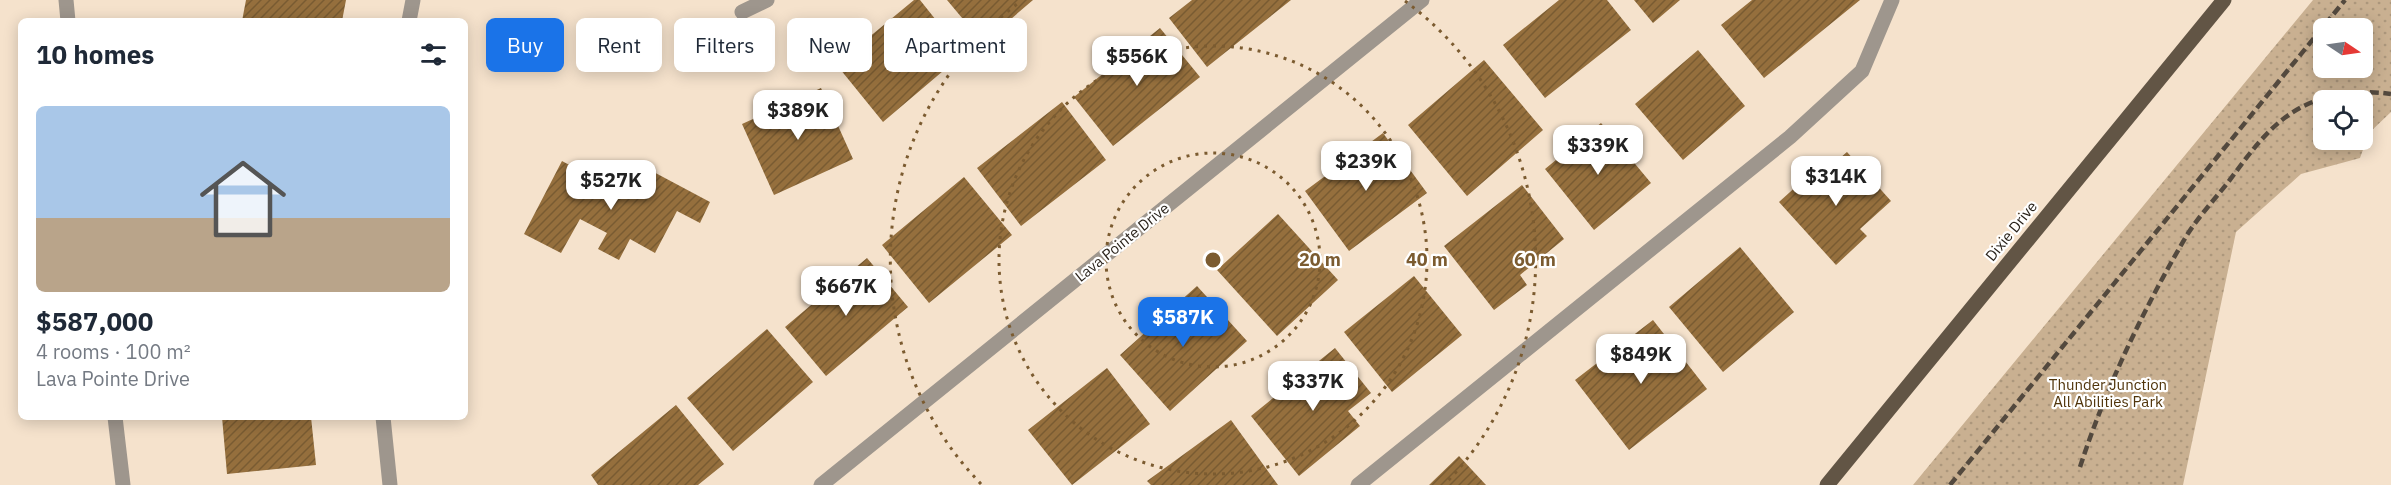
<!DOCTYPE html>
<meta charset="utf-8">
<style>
:root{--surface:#fff;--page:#f2f2f3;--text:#1f2937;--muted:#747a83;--accent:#1a73e8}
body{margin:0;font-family:"IBM Plex Sans",sans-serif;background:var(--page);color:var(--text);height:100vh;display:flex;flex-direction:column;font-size:22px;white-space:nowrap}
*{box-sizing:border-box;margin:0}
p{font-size:20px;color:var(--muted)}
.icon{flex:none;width:33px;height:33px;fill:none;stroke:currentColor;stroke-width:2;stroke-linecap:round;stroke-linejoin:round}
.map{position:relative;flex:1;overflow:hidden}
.details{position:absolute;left:18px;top:18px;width:450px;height:402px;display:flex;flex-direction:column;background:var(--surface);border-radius:9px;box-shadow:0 3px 15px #0003}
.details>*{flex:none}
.banner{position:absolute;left:486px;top:18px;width:570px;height:54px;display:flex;gap:12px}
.needle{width:39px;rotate:103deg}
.controls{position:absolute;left:2313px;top:18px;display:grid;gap:12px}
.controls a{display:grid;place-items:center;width:60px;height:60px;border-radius:9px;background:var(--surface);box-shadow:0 3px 15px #0003;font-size:30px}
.price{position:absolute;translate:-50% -51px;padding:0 14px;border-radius:12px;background:#fff;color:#222;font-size:20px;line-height:39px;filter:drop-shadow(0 2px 3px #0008)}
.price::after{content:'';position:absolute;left:50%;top:36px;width:18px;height:14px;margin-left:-9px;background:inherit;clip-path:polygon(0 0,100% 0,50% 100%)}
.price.current{background:var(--accent);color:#fff}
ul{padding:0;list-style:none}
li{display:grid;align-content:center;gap:12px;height:318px;padding:0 18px}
li span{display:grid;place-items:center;height:186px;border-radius:9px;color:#555}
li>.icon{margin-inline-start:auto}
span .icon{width:108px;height:108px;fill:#fffc;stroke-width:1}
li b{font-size:26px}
h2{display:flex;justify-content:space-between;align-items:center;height:72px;padding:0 18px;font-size:26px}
.tag{padding:0 21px;border-radius:9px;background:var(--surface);box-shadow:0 3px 15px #0003;font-size:21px;line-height:54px}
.tag.current{background:var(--accent);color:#fff}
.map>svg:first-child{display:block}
.grass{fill:url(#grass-dots);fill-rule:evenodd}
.building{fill:url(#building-hatch)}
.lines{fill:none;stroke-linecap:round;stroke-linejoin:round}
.minor{stroke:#9e968d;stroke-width:15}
.tertiary{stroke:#9e968d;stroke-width:15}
.primary{stroke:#625545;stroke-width:15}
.rail{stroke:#53493e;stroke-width:4.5;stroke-dasharray:9 4.5;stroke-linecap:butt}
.ring{fill:none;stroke:#7b5b30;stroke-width:3;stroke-dasharray:3 6}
.labels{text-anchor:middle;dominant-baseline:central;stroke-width:4.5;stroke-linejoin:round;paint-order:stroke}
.street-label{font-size:15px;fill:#261f17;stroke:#fff}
.park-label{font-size:15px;fill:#50340a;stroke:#fff}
.centre{fill:#7b5b30;stroke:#fff;stroke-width:3}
.ring-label{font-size:18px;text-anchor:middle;font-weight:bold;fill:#7b5b30;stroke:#fff;stroke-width:4.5;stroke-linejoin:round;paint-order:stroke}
</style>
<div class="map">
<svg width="2391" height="485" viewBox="0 0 2391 485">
<defs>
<pattern id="grass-dots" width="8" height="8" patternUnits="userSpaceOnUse" patternTransform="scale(1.5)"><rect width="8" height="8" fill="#c9b091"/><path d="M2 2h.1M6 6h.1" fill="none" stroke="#ac977c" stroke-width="1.8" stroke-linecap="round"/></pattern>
<pattern id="building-hatch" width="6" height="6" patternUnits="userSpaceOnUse" patternTransform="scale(1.5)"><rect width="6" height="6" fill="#956f3d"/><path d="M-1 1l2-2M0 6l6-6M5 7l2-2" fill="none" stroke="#795b32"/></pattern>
</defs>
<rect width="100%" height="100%" fill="#f5e2cc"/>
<!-- grass -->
<path class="grass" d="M2313,0H2391V112L2369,133L2360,158L2301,174L2236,232L2183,485H1913ZM2324,28H2362V68H2324ZM2324,100H2362V140H2324Z"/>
<!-- building -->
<path class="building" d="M246,0H346L342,21H242Z
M914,0H920L963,54L883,122L827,53L853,32L862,43Z
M947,0H1033L983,43Z
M1192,0H1291L1207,67L1169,18Z
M1559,0H1607L1631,30L1545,98L1503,45Z
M1634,0H1680L1653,23Z
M1752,0H1860L1764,78L1721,25Z
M1160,28L1200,77L1113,146L1074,97Z
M1698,50L1745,106L1683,160L1635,104Z
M1484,60L1543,130L1467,196L1408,125Z
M821,88L853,159L774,195L742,124Z
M1062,102L1106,160L1021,226L977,168Z
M1601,123L1651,183L1594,230L1545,169Z
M1383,133L1427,193L1349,251L1305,191Z
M1847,152L1891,201L1860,229L1867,236L1836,265L1779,202L1811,173L1816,179Z
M562,161L632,199L648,169L710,202L700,223L677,211L655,253L630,239L619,260L598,249L607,233L580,219L561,253L524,234Z
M964,177L1012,235L929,303L882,245Z
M1522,185L1564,239L1520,275L1527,285L1494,310L1444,246Z
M1278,214L1338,280L1277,336L1217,270Z
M1740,247L1794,312L1723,372L1669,307Z
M867,258L908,307L826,376L785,327Z
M1414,276L1462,335L1392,392L1344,332Z
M1197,286L1247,341L1170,411L1120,355Z
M1653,320L1707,389L1629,450L1575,380Z
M767,329L813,382L733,451L687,398Z
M1335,348L1371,393L1348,411L1360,426L1299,476L1251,416Z
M1107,368L1150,424L1072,485L1028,430Z
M676,405L724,464L698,485H598L591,475Z
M222,417H311L316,465L227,474Z
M1231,420L1278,485H1151L1147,481Z
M1459,456L1486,485H1429Z"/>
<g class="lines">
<!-- minor -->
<path class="minor" d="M742,12L767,0
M409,21L413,0
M383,417L390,485
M821,485L1422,0
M1358,485L1790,137L1862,71L1892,0"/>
<!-- tertiary -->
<path class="tertiary" d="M66,0L68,21
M115,417L123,485"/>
<!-- primary -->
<path class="primary" d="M1827,485L2224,0"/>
<!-- rail -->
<path class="rail" d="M2080,467C2106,387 2144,308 2187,235C2199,216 2215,199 2229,181C2247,157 2265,131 2290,114C2319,94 2357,89 2391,94
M1950,485L2345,0"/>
</g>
<!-- distance rings -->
<g class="ring">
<circle cx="1213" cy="260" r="107"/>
<circle cx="1213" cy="260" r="214"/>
<path d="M981 484A322 322 0 0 1 1021 1M1405 1A322 322 0 0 1 1445 484"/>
</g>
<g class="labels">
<!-- street labels -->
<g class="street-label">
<text transform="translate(2011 231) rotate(-51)">Dixie Drive</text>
<text transform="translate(1122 242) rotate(-39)">Lava Pointe Drive</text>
</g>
<!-- park labels -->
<g class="park-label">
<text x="2108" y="384">Thunder Junction<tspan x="2108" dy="17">All Abilities Park</tspan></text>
</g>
</g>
<circle cx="1213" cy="260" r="9" class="centre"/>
<g class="ring-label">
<text x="1320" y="266">20 m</text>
<text x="1427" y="266">40 m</text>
<text x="1535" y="266">60 m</text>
</g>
</svg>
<div class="controls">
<a><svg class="needle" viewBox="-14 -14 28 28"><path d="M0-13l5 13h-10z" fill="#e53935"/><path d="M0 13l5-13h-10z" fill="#747a83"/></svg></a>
<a><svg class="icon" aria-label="locate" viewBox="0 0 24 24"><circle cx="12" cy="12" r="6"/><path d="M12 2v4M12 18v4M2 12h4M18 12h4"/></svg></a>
</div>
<b class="price" style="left:1137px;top:87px">$556K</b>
<b class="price" style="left:798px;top:141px">$389K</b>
<b class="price" style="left:1598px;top:176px">$339K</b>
<b class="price" style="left:1366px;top:192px">$239K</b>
<b class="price" style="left:1836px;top:207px">$314K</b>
<b class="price" style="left:611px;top:211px">$527K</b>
<b class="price" style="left:846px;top:317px">$667K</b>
<b class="price current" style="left:1183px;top:348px">$587K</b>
<b class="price" style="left:1641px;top:385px">$849K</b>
<b class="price" style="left:1313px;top:412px">$337K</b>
<div class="banner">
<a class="tag current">Buy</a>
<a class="tag">Rent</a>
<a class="tag">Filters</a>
<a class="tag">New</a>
<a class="tag">Apartment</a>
</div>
<section class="details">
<h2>10 homes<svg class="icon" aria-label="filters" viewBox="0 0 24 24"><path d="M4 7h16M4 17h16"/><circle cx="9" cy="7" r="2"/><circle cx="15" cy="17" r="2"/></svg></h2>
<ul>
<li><span style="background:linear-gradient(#a9c7e8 60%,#b9a48a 0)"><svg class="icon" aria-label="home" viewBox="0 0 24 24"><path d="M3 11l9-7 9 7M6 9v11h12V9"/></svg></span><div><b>$587,000</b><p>4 rooms · 100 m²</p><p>Lava Pointe Drive</p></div></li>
</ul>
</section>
</div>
